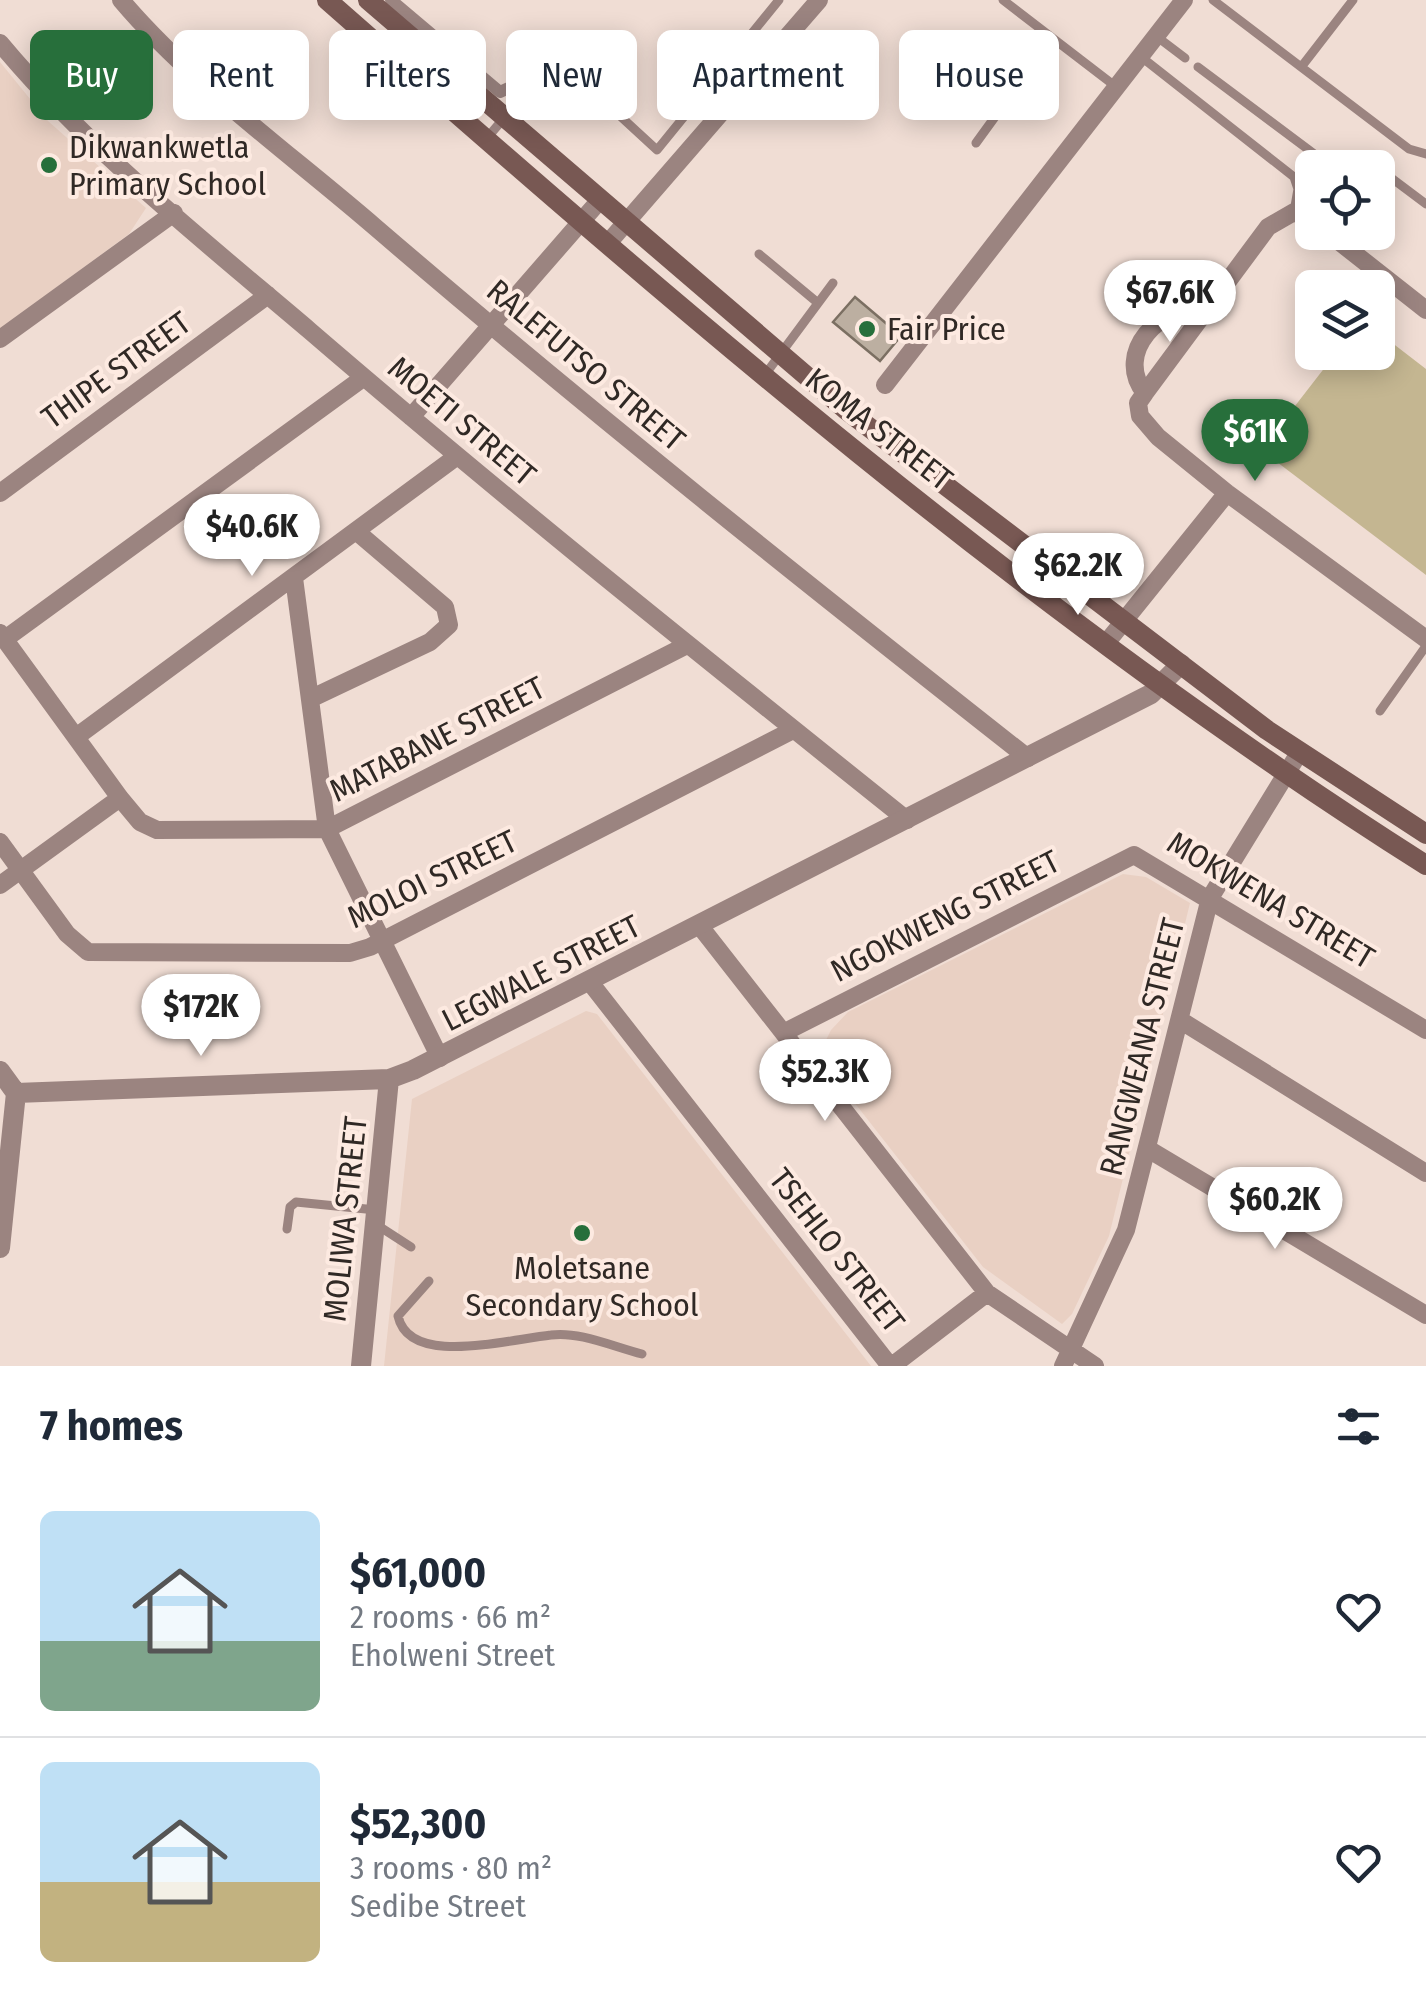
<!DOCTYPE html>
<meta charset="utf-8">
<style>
:root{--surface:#fff;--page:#f6f6f7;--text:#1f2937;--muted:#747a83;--line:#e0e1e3;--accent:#276f3b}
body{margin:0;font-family:"Fira Sans Condensed",sans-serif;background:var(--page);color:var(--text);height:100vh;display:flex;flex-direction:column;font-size:38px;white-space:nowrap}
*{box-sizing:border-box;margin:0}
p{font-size:32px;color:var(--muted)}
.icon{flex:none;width:55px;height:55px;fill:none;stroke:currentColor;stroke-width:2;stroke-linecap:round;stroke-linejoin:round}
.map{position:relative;height:1366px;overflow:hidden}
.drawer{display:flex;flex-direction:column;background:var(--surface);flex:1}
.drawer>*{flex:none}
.banner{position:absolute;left:30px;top:30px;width:1368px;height:90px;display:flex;gap:20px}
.controls{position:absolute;left:1295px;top:150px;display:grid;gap:20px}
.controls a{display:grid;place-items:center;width:100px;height:100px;border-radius:15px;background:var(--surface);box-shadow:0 5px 25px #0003;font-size:50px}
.price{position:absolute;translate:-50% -85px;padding:0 22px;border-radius:35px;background:#fff;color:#222;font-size:32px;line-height:65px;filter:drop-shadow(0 2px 5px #0008)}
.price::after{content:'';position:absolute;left:50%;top:60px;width:30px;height:22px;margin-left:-15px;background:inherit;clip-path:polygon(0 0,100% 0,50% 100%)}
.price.on{background:var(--accent);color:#fff}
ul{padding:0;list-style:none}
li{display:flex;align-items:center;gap:30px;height:250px;padding:0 40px}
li+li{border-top:2px solid var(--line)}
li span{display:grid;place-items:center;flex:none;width:280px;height:200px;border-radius:15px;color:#555}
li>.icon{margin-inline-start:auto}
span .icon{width:120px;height:120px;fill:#fffc;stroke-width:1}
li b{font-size:42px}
h2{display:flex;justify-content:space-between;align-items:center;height:120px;padding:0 40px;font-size:42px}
.tag{padding:0 35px;border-radius:15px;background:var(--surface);box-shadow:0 5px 25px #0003;font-size:35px;line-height:90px}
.tag.on{background:var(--accent);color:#fff}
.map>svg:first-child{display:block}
.built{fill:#e9d0c3}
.green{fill:#c4b691}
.building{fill:#bcafa1;stroke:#7b6f62;stroke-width:2.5}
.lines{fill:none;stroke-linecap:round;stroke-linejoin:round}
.service{stroke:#9b8480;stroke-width:9}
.pedestrian{stroke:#9b8480;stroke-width:12}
.minor{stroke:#9b8480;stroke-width:18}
.tertiary{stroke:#9b8480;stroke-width:20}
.secondary{stroke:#785853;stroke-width:20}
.poi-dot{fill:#276f3b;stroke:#fdeae1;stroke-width:4}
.labels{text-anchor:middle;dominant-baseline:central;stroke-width:8;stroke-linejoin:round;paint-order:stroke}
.poi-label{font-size:32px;fill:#302925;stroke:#fdeae1;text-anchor:start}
.street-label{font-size:32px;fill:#302925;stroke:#fdeae1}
</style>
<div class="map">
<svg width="1426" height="1366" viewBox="0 0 1426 1366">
<rect width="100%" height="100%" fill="#f0ddd4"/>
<!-- built -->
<path class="built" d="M0,62L48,121L146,208L129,234L0,329Z
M1123,874L1146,877L1190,903L1109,1236L1072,1314L1062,1324L983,1267L818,1056L831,1030L848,1012Z
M586,1011L597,1014L871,1366H384L412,1099Z"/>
<!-- green -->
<path class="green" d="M1378,332L1426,369V575L1261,450L1336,353L1378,352Z"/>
<!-- building -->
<path class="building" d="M855,297L901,336L880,361L833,322Z"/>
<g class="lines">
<!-- service -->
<path class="service" d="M1003,0L1115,86
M1213,0L1409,149L1426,154
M1156,36L1185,58
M1140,56L1294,177L1298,189L1294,212
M1302,66L1353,0
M1198,67L1333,168
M958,89L994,118
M487,138L556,57L657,150L779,0
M976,143L1013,92
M1350,168L1363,161L1376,168
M1378,168L1426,204
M759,254L818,303
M764,376L833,283
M1380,711L1426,646
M377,1225L411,1247
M287,1229L290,1207L296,1202L376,1210
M429,1281L398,1316C409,1366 500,1341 551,1335C579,1331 614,1347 642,1354"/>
<!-- pedestrian -->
<path class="pedestrian" d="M391,0L500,92L543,72"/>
<!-- minor -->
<path class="minor" d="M121,0C190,82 293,156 375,227C588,410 807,584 1028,758
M0,43C91,152 203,240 310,331C505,499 706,659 907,820
M1312,221L1294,212L1268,227L1145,393L1138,403L1140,416L1158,437L1227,493L1426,639
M1327,232L1426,310
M609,242L819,0
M0,339L174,213
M885,385L1184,0
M1145,393C1113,353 1161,302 1207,310
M411,417L600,200
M0,493L268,295
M294,578L327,829L440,1058
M0,633L120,798L140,822L157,830L327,829L685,646
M5,639L363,378
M1107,642L1227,493
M312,698L430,642L449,625L445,607L357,532
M76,737L456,457
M0,842L67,934L88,952L350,953L370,947L793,730
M0,885L120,798
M699,925L987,1293L1095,1366
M589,981L890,1366
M1180,1020L1426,1173
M785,1032L1134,855L1426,1030
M1148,1149L1426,1315
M892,1366L987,1293
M1063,1366L1126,1230L1210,898L1299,753"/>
<!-- tertiary -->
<path class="tertiary" d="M0,1071L16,1093
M16,1093L389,1079L413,1070L1151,694L1181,664
M0,1248L16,1093
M361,1366L389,1079"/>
<!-- secondary -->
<path class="secondary" d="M327,0C676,307 1032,616 1426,865
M368,0L845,409L1267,730L1426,834"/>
</g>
<!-- markers -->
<g class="poi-dot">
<circle cx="49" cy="165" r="10"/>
<circle cx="867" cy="329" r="10"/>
<circle cx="582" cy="1233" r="10"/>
</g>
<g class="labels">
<!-- poi labels -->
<g class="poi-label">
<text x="69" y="147">Dikwankwetla<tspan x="69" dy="37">Primary School</tspan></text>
<text x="887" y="329">Fair Price</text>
<text x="582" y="1268" text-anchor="middle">Moletsane<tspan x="582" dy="37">Secondary School</tspan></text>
</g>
<!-- street labels -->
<g class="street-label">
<text transform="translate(586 365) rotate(40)">RALEFUTSO STREET</text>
<text transform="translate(116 370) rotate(-36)">THIPE STREET</text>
<text transform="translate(462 421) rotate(40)">MOETI STREET</text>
<text transform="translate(879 429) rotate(38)">KOMA STREET</text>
<text transform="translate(437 739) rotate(-27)">MATABANE STREET</text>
<text transform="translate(432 879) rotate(-26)">MOLOI STREET</text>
<text transform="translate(1271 900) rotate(31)">MOKWENA STREET</text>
<text transform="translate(945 916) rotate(-27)">NGOKWENG STREET</text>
<text transform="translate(541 973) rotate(-27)">LEGWALE STREET</text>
<text transform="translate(1142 1047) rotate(-76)">RANGWEANA STREET</text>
<text transform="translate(345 1219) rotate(-84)">MOLIWA STREET</text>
<text transform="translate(837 1250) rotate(52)">TSEHLO STREET</text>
</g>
</g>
</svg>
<div class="controls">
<a><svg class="icon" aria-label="locate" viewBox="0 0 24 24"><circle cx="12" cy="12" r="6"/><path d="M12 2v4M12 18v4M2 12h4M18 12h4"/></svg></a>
<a><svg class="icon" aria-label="layers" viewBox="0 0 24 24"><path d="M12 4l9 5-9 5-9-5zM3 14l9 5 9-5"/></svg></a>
</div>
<b class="price" style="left:1170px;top:345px">$67.6K</b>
<b class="price on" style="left:1255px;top:484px">$61K</b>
<b class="price" style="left:252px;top:579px">$40.6K</b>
<b class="price" style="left:1078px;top:618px">$62.2K</b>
<b class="price" style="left:201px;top:1059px">$172K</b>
<b class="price" style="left:825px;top:1124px">$52.3K</b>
<b class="price" style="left:1275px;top:1252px">$60.2K</b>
<div class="banner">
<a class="tag on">Buy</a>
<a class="tag">Rent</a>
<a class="tag">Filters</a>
<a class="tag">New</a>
<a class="tag">Apartment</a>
<a class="tag">House</a>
</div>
</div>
<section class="drawer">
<h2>7 homes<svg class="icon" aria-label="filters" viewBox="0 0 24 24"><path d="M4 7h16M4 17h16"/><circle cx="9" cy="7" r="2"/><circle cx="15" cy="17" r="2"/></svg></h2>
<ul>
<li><span style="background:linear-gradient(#bfe0f5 65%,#7fa58c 0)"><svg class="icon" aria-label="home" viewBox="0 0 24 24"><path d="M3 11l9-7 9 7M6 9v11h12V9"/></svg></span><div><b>$61,000</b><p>2 rooms · 66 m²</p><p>Eholweni Street</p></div><svg class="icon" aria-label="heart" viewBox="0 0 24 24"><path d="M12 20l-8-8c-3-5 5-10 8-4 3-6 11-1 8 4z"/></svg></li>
<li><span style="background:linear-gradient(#bfe0f5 60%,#c2b280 0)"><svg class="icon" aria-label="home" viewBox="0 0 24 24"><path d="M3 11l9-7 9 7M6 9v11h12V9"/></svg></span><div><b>$52,300</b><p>3 rooms · 80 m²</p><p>Sedibe Street</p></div><svg class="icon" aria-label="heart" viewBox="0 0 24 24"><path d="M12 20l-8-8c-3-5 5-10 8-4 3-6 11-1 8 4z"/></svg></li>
</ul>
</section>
